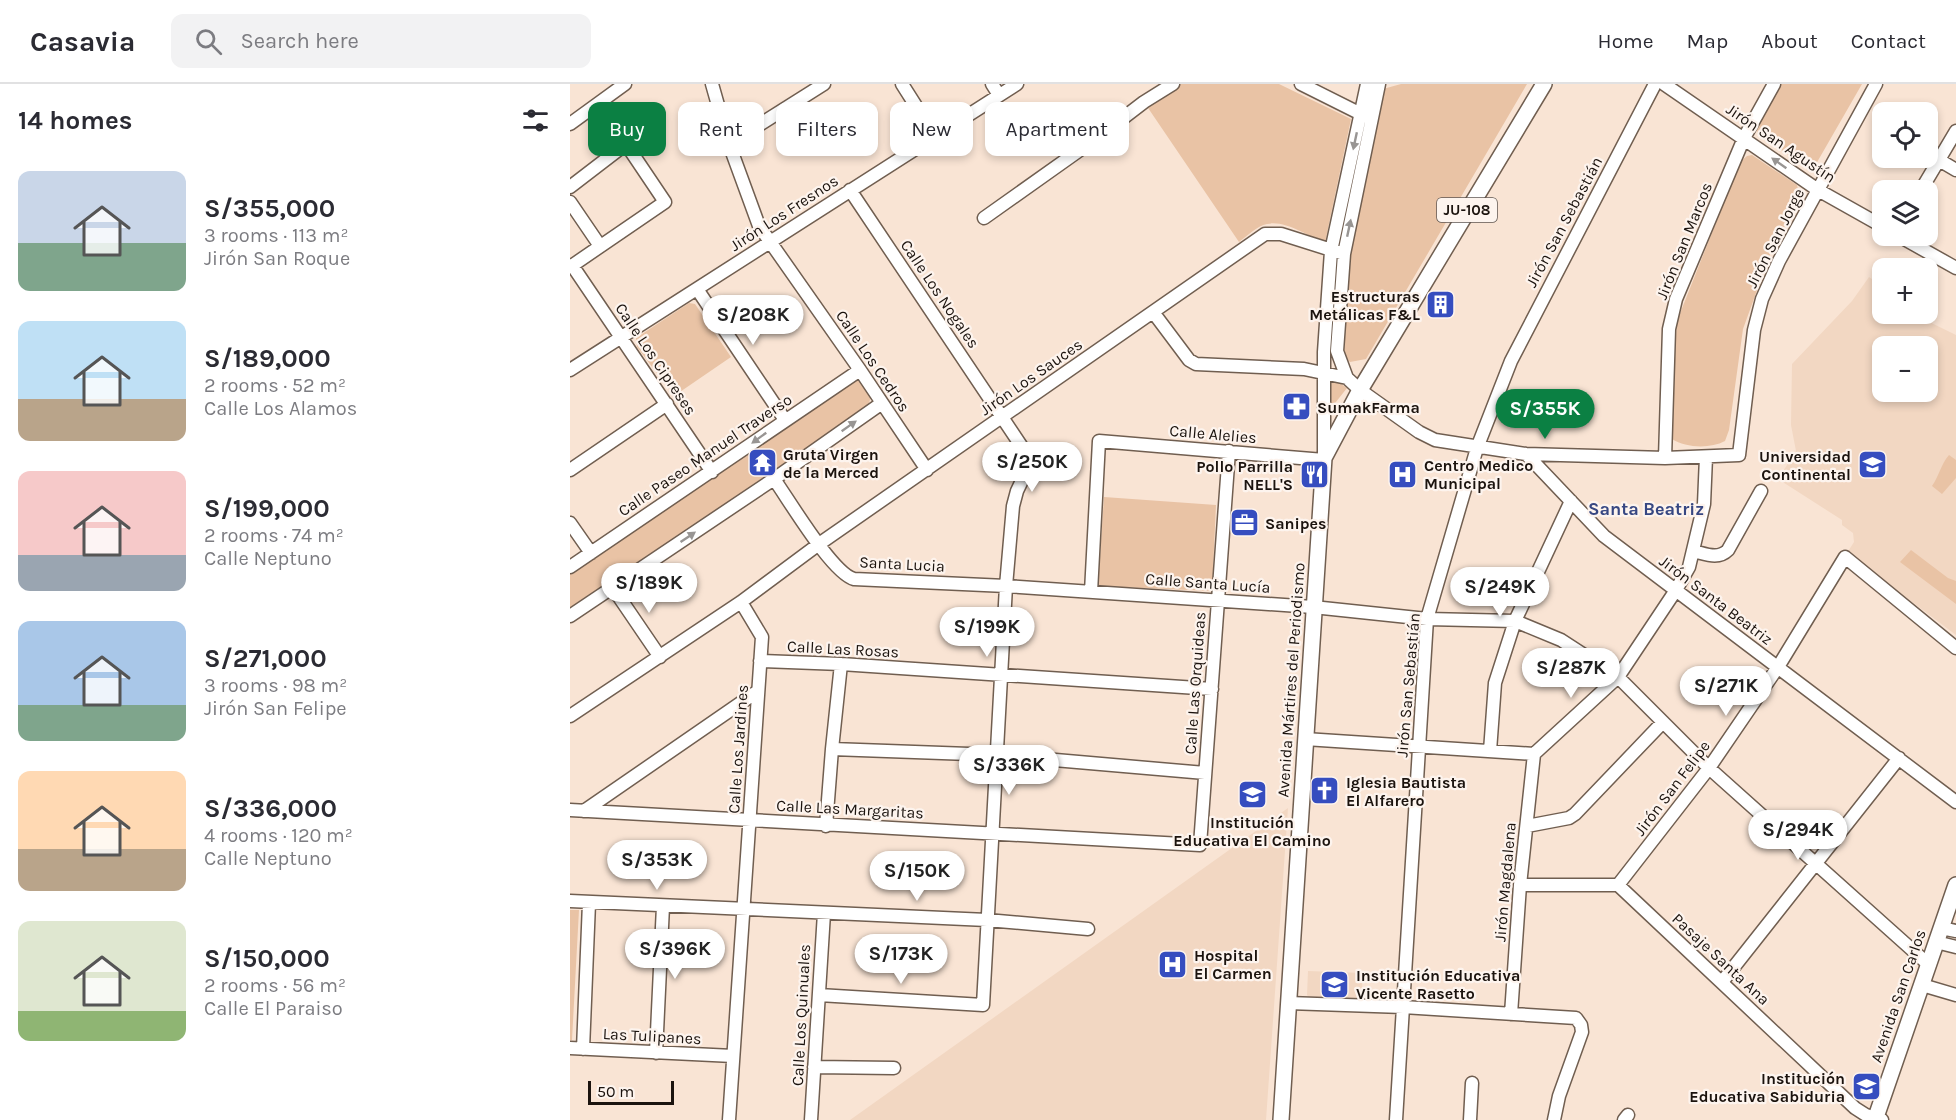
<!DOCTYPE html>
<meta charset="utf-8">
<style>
:root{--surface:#fff;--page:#f2f2f3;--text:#2b2b33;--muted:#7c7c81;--line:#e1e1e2;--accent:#0b8043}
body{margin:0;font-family:Karla,sans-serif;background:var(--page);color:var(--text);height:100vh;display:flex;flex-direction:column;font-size:22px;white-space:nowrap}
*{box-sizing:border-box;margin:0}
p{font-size:20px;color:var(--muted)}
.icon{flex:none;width:33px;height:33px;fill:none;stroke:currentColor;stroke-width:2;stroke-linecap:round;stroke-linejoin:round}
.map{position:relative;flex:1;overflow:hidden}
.details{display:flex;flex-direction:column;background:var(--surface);width:570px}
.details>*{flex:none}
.hud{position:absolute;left:18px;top:18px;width:570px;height:54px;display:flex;gap:12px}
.tools{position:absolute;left:1302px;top:18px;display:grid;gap:12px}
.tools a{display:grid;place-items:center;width:66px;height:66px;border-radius:12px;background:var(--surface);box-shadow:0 3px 9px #0003;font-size:30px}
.scale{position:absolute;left:18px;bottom:15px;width:86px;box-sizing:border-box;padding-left:6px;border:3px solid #1b130e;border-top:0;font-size:16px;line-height:21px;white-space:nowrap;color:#1b130e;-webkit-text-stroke:4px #fdf4ee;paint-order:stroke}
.price{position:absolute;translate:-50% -51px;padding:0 14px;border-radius:21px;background:#fff;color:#222;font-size:20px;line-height:39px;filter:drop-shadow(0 2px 3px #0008)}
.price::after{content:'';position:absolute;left:50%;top:36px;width:18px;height:14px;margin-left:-9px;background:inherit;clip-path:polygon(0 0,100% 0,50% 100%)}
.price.active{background:var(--accent);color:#fff}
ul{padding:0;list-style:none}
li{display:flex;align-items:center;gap:18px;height:150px;padding:0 18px}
li span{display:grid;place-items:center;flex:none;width:168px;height:120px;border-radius:12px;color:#555}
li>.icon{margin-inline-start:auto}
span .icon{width:72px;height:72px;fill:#fffc;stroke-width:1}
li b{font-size:26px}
h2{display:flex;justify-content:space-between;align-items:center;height:72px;padding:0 18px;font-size:26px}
.chip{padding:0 21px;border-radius:12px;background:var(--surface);box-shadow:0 3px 9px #0003;font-size:21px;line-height:54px}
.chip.active{background:var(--accent);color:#fff}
header{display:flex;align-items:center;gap:36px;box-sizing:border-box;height:84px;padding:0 30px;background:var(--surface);border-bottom:2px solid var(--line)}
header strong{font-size:28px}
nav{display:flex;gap:33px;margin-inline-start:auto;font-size:21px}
.search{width:420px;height:54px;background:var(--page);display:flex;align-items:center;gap:15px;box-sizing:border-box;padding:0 21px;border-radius:12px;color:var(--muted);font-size:22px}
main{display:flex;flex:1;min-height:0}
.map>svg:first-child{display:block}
.built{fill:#f2d7c2;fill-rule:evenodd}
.green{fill:#e9c3a5}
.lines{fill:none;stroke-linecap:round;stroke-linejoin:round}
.minor-casing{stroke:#705e50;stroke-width:15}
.major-casing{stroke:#705e50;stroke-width:18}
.minor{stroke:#fff;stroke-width:12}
.major{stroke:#fff;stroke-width:15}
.oneway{fill:#989593}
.labels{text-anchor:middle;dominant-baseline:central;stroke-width:4.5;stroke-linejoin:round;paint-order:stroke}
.shield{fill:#fdf4ee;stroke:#5f5651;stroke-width:1.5}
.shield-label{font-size:15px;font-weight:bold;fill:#1b130e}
.street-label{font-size:16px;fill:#1b130e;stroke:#fdf4ee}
.poi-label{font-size:16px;font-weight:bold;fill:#1b130e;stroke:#fdf4ee;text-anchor:start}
.neighbourhood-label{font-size:18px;font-weight:bold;fill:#374782;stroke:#fdf4ee}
</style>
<header>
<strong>Casavia</strong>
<div class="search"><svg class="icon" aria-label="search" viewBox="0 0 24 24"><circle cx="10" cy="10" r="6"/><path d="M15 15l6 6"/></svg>Search here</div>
<nav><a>Home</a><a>Map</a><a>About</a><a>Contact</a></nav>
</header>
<main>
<section class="details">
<h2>14 homes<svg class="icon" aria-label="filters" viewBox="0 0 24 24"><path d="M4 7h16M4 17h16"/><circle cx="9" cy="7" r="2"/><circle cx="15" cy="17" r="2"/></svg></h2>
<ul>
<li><span style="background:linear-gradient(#c9d6e8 60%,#7fa58c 0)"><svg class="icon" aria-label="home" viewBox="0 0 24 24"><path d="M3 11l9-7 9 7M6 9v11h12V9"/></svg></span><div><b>S/355,000</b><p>3 rooms · 113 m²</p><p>Jirón San Roque</p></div></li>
<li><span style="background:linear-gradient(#bfe0f5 65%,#b9a48a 0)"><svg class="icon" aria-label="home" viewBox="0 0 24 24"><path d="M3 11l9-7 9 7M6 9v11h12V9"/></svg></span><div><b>S/189,000</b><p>2 rooms · 52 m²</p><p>Calle Los Alamos</p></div></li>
<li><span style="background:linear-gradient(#f6c9c9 70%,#9aa5b1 0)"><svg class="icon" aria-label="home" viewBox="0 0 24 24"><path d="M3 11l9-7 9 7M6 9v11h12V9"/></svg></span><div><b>S/199,000</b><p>2 rooms · 74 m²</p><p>Calle Neptuno</p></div></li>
<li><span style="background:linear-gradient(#a9c7e8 70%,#7fa58c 0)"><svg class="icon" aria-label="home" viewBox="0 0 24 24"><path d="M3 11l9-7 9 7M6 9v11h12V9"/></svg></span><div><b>S/271,000</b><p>3 rooms · 98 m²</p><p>Jirón San Felipe</p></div></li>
<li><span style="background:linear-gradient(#ffd9b3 65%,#b9a48a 0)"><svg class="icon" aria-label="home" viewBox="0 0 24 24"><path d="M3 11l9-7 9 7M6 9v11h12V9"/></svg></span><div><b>S/336,000</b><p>4 rooms · 120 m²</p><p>Calle Neptuno</p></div></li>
<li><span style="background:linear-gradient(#dfe7d0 75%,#8fb573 0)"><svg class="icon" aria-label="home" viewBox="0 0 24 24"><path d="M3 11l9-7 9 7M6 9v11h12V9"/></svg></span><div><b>S/150,000</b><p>2 rooms · 56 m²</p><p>Calle El Paraiso</p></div></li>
</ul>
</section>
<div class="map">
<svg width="1386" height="1036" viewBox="0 0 1386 1036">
<rect width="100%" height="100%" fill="#f9e4d4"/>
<!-- built -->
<path class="built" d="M1299,193L1312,202V230H1343L1386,251V551L1277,469L1284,458L1283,449L1272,441V436L1208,395L1226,367L1221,341L1222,280L1282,217ZM1312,262H1358V308H1312Z
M718,724L696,1036H280Z
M738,887L793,889L791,920L743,918L737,911Z"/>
<!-- green -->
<path class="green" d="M603,0H709L781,35L755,159C738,152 715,136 697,140C687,142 677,152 669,158L574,18Z
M831,0H957L796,275L780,278L771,270L777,181L813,5Z
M1210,0H1292L1246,80L1237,83L1188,51L1186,41Z
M1182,71L1227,101L1229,110L1227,121L1202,165L1173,245L1159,346L1155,357C1140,365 1116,364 1102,355L1100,342L1107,237L1170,78L1177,72Z
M119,219L125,220L161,273L104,312L67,263L66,254Z
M289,296L301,312L298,323L212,384L0,527V488L278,298Z
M765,296L777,304L762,323L759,322L760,300L762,297Z
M1379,371L1386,376V394L1372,410L1362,402C1369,392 1371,380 1379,371Z
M534,413L646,421L642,507L528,502Z
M1341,466L1378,494L1386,497V520L1330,478Z
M0,826H9L2,956H0Z"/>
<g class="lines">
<defs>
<path id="minor" d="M142,0L159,60L189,142L290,286L357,386
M332,0L365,52
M422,0L429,11
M731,0L797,33
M809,0L774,170L767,267L777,294L790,306L849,348L865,356L956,370L1095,374L1169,371L1184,246L1192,215L1209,177L1306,0
M1094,0L1248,106L1312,142
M0,40L55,0
M159,60L254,0
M1369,76L1386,86
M0,103L56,60L95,118L0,183
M1351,106L1386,47
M0,118L30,162
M414,134L531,51L574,18L603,0
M1329,152L1386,184
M2,181L142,388
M127,205L215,336
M583,228L619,276L626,280L734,285L777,294
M0,286L447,0
M956,370L1034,452L1386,718
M754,373V268L761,167L797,0
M1095,374L1099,245L1106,215L1174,54L1204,0
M0,386L97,320
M204,395C219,416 262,489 284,495L436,502L743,523L857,535L945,537L991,556L1048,593L1139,684L1358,880
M0,439L21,469
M1123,467C1136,470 1148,476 1158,466L1191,407
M0,483L290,286
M43,504L90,573
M521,508L529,357L754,376
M0,532L204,395L312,319
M190,577L271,580L642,605
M0,632L171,518L249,460L695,150H711L774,170
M735,655L964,670L1048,593L1106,506L1119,483L1134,420L1136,373
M262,665L427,671L635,689
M920,667L925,599L945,537L1001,417
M0,726L630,761L659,367
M14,727L188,607
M256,742L262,665L271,580
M957,742L999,734L1005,730L1093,638
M950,801H1048L1285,1024L1296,1031L1312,1036
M1048,801L1139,684L1208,583L1275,473L1386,564
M0,817L417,836L518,845
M1371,844L1386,847
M1366,858L1386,863
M1152,898L1329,674
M1352,901L1386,911
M249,911L413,921L436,502L443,422L447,407L458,384L456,369L280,106
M718,919L833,923L1006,934L1011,941L1012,948L989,1012L984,1036
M941,930L950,801L964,670
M0,964L163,972
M13,965L19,819
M86,969L93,822
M244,983L324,984
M159,1036L192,553L171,518
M241,1036L254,829
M826,1036L857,535L907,364L941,277L1085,0
M900,1036L902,999
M1054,1036L1058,1031"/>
<path id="major" d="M711,1036L754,374L790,306L974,0
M1305,1036L1386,801"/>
</defs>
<!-- minor casing -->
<use href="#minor" class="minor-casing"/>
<!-- major casing -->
<use href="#major" class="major-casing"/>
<!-- minor -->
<use href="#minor" class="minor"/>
<!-- major -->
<use href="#major" class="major"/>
</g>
<!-- one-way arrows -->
<defs><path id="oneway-solid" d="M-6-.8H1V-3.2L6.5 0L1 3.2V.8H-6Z" transform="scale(1.5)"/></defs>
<g class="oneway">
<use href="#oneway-solid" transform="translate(785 57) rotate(102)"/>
<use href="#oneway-solid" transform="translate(1209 79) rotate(-145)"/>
<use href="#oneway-solid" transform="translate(779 144) rotate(-78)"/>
<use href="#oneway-solid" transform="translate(279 342) rotate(-35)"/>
<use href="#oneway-solid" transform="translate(189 354) rotate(144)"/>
<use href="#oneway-solid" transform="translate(118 453) rotate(-34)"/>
</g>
<!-- icons -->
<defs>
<symbol id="building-square" viewBox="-11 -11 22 22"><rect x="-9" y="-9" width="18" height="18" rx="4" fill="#364dbf" stroke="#fdf4ee"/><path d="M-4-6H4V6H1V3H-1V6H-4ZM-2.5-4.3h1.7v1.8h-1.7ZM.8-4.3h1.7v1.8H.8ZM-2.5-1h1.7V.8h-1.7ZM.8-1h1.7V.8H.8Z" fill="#fff"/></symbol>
<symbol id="pharmacy-square" viewBox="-11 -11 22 22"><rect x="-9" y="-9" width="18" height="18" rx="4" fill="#364dbf" stroke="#fdf4ee"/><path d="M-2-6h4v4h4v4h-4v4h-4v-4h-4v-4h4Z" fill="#fff"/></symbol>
<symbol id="temple-square" viewBox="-11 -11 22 22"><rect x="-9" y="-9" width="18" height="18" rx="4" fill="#364dbf" stroke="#fdf4ee"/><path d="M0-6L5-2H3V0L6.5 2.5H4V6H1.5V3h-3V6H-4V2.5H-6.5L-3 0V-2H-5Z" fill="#fff"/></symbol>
<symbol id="university-square" viewBox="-11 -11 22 22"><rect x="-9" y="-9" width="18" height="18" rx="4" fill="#364dbf" stroke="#fdf4ee"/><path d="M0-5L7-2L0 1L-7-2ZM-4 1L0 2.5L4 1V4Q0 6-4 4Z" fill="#fff"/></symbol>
<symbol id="hospital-square" viewBox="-11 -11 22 22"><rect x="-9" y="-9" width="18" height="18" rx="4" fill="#364dbf" stroke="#fdf4ee"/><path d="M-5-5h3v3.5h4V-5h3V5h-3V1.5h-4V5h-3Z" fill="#fff"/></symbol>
<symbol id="restaurant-square" viewBox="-11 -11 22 22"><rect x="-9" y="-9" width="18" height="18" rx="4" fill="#364dbf" stroke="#fdf4ee"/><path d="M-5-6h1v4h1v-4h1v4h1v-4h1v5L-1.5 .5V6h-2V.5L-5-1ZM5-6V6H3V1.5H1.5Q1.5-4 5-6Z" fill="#fff"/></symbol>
<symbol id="office-square" viewBox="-11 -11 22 22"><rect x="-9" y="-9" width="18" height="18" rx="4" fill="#364dbf" stroke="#fdf4ee"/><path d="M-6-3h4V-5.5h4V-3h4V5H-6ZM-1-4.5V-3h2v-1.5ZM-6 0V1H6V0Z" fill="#fff"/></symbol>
<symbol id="church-square" viewBox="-11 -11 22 22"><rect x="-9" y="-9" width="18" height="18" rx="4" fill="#364dbf" stroke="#fdf4ee"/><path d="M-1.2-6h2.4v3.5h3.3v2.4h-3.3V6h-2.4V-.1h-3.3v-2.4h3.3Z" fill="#fff"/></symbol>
<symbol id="school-square" viewBox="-11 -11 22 22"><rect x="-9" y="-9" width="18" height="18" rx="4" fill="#364dbf" stroke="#fdf4ee"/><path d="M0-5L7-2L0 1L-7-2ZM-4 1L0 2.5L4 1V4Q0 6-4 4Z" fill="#fff"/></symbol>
</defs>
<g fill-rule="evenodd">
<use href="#building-square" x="854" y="204" width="33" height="33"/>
<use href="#pharmacy-square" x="710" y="306" width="33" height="33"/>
<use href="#temple-square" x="176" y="362" width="33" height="33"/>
<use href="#university-square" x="1286" y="364" width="33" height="33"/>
<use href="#hospital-square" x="816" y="374" width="33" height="33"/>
<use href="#restaurant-square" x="728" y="374" width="33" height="33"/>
<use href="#office-square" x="658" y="422" width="33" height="33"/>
<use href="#church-square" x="738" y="690" width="33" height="33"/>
<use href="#school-square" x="666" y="694" width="33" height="33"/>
<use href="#hospital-square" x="586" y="864" width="33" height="33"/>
<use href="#school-square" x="748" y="884" width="33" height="33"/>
<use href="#school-square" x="1280" y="986" width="33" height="33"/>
</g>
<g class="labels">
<!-- shield labels -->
<rect class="shield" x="867" y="114" width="60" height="24" rx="4.5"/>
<g class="shield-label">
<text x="897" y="126">JU-108</text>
</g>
<!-- street labels -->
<g class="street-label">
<text transform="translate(1211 59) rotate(34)">Jirón San Agustín</text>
<text transform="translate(214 129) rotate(-33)">Jirón Los Fresnos</text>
<text transform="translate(994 138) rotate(-62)">Jirón San Sebastián</text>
<text transform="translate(1205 154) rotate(-63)">Jirón San Jorge</text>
<text transform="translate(1114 157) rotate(-68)">Jirón San Marcos</text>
<text transform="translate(370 210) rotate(56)">Calle Los Nogales</text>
<text transform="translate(86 275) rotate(56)">Calle Los Cipreses</text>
<text transform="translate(303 277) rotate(56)">Calle Los Cedros</text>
<text transform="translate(461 293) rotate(-35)">Jirón Los Sauces</text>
<text transform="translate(643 350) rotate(5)">Calle Alelies</text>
<text transform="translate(135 371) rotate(-34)">Calle Paseo Manuel Traverso</text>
<text transform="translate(332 480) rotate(3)">Santa Lucia</text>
<text transform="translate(638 499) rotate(4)">Calle Santa Lucía</text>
<text transform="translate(1146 516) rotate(37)">Jirón Santa Beatriz</text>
<text transform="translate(273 565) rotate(3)">Calle Las Rosas</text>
<text transform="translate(721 596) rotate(-86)">Avenida Mártires del Periodismo</text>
<text transform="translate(625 599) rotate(-86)">Calle Las Orquideas</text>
<text transform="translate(838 601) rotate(-85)">Jirón San Sebastián</text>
<text transform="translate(168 665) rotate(-86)">Calle Los Jardines</text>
<text transform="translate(1102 704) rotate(-53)">Jirón San Felipe</text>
<text transform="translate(280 725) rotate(3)">Calle Las Margaritas</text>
<text transform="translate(935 798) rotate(-85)">Jirón Magdalena</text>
<text transform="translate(1151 875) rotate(43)">Pasaje Santa Ana</text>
<text transform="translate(1328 912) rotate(-71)">Avenida San Carlos</text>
<text transform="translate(231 931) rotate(-87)">Calle Los Quinuales</text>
<text transform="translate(82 952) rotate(3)">Las Tulipanes</text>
</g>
<!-- poi labels -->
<g class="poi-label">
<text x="850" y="212" text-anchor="end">Estructuras<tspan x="850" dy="18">Metálicas F&amp;L</tspan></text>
<text x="747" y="323">SumakFarma</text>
<text x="213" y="370">Gruta Virgen<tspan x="213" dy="18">de la Merced</tspan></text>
<text x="1281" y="372" text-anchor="end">Universidad<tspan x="1281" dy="18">Continental</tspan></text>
<text x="854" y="381">Centro Medico<tspan x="854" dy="18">Municipal</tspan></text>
<text x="723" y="382" text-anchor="end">Pollo Parrilla<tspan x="723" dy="18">NELL'S</tspan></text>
<text x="695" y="439">Sanipes</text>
<text x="776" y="698">Iglesia Bautista<tspan x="776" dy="18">El Alfarero</tspan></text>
<text x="682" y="738" text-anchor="middle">Institución<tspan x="682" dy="18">Educativa El Camino</tspan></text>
<text x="624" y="871">Hospital<tspan x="624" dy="18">El Carmen</tspan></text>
<text x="786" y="891">Institución Educativa<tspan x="786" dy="18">Vicente Rasetto</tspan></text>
<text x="1275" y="994" text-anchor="end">Institución<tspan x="1275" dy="18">Educativa Sabiduria</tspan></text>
</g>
<!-- neighbourhood labels -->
<g class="neighbourhood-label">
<text x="1076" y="425">Santa Beatriz</text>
</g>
</g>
</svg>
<div class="tools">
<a><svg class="icon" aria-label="locate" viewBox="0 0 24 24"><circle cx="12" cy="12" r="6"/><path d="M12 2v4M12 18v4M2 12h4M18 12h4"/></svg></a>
<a><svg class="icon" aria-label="layers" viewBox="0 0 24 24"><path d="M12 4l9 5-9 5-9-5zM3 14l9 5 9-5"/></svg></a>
<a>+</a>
<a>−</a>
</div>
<div class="scale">50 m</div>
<b class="price" style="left:183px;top:262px">S/208K</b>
<b class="price active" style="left:975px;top:356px">S/355K</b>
<b class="price" style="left:462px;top:409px">S/250K</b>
<b class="price" style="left:79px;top:530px">S/189K</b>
<b class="price" style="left:930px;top:534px">S/249K</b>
<b class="price" style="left:417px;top:574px">S/199K</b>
<b class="price" style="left:1001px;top:615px">S/287K</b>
<b class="price" style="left:1156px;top:633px">S/271K</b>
<b class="price" style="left:439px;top:712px">S/336K</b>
<b class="price" style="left:1228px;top:777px">S/294K</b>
<b class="price" style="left:87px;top:807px">S/353K</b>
<b class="price" style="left:347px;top:818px">S/150K</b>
<b class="price" style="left:105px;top:896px">S/396K</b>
<b class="price" style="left:331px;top:901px">S/173K</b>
<div class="hud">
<a class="chip active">Buy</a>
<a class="chip">Rent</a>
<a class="chip">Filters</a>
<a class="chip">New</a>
<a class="chip">Apartment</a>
</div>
</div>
</main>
